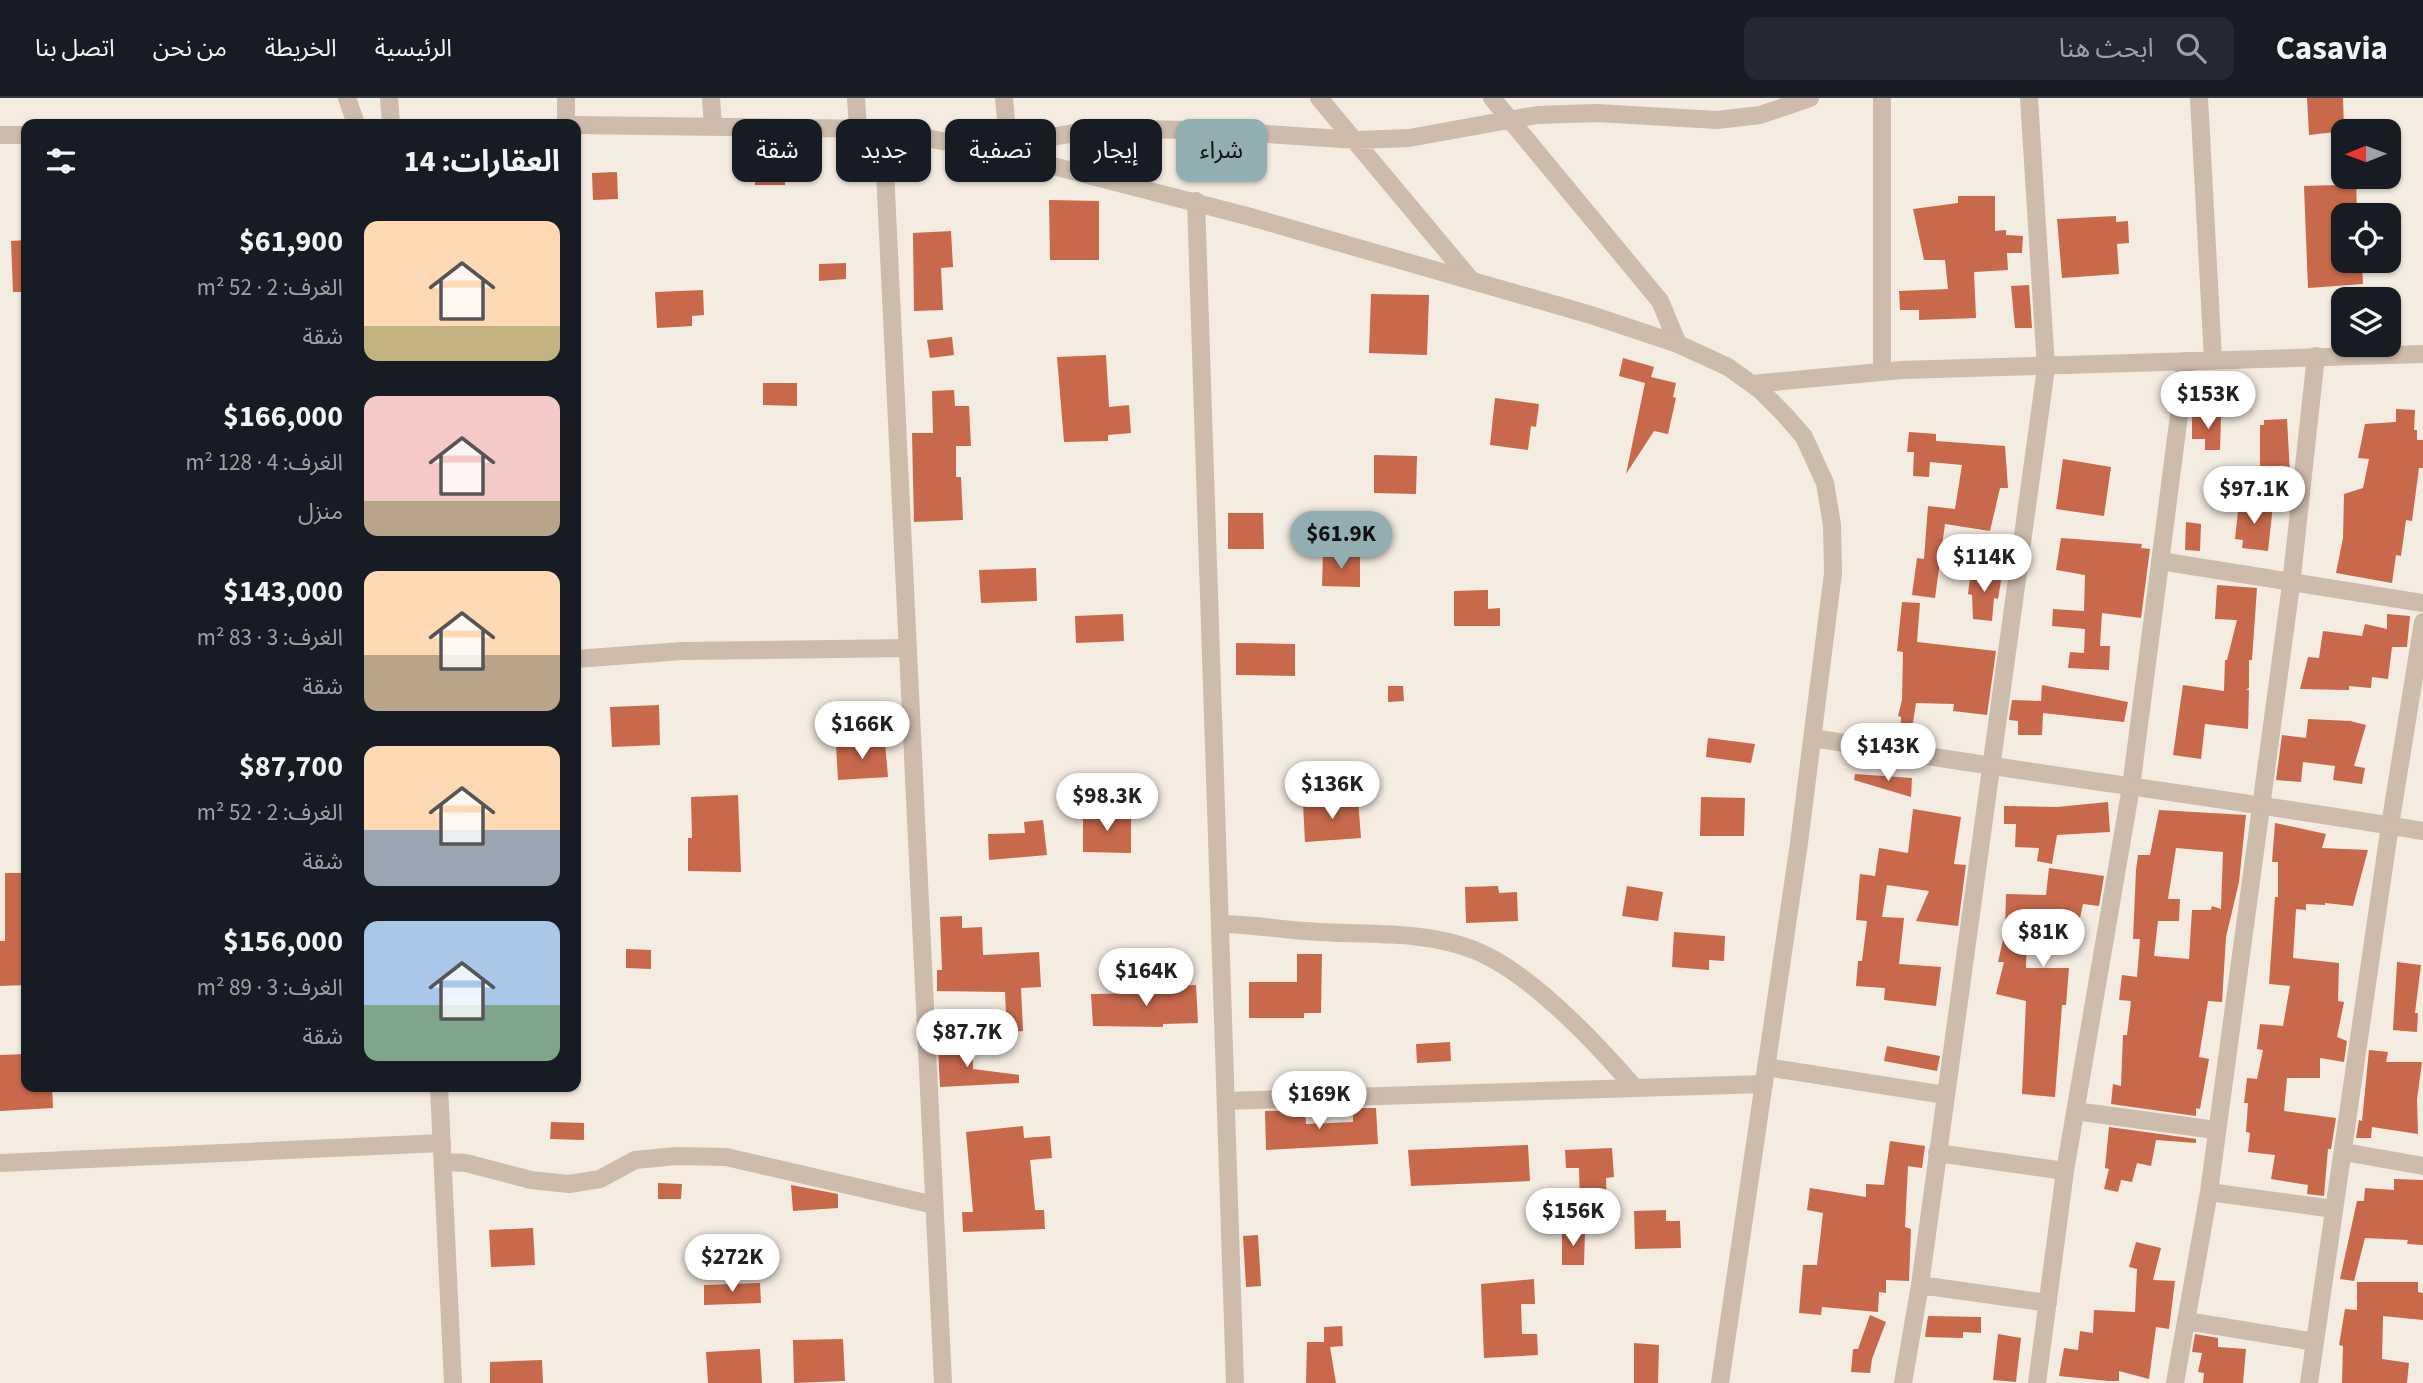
<!DOCTYPE html>
<html lang="ar">
<meta charset="utf-8">
<style>
:root{--surface:#171b24;--page:#242831;--text:#f1f3f6;--muted:#9ea1a6;--line:#363941;--accent:#92aeb2}
body{margin:0;font-family:"Source Sans 3","Noto Sans Arabic",sans-serif;background:var(--page);color:var(--text);direction:rtl;height:100vh;display:flex;flex-direction:column;font-size:26px;white-space:nowrap}
*{box-sizing:border-box;margin:0}
p{font-size:23px;color:var(--muted)}
.icon{flex:none;width:38px;height:38px;fill:none;stroke:currentColor;stroke-width:2;stroke-linecap:round;stroke-linejoin:round}
.map{position:relative;flex:1;overflow:hidden;direction:ltr}
.panel{position:absolute;left:21px;top:21px;width:560px;height:973px;display:flex;flex-direction:column;background:var(--surface);border-radius:14px;box-shadow:0 2px 5px #0004;direction:rtl}
.panel>*{flex:none}
.top-card{position:absolute;left:602px;top:21px;width:665px;height:63px;direction:rtl;display:flex;gap:14px}
.needle{width:46px;rotate:269deg}
.controls{position:absolute;left:2331px;top:21px;display:grid;gap:14px}
.controls a{display:grid;place-items:center;width:70px;height:70px;border-radius:14px;background:var(--surface);box-shadow:0 2px 5px #0004;font-size:35px}
.price{position:absolute;translate:-50% -60px;padding:0 16px;border-radius:24px;background:#fff;color:#222;font-size:23px;line-height:46px;filter:drop-shadow(0 2px 4px #0008)}
.price::after{content:'';position:absolute;left:50%;top:42px;width:21px;height:16px;margin-left:-10px;background:inherit;clip-path:polygon(0 0,100% 0,50% 100%)}
.price.active{background:var(--accent);color:#111}
ul{padding:0;list-style:none}
li{display:flex;align-items:center;gap:21px;height:175px;padding:0 21px}
li span{display:grid;place-items:center;flex:none;width:196px;height:140px;border-radius:14px;color:#555}
li>.icon{margin-inline-start:auto}
span .icon{width:84px;height:84px;fill:#fffc;stroke-width:1}
li b{font-size:30px}
h2{display:flex;justify-content:space-between;align-items:center;height:84px;padding:0 21px;font-size:30px}
.chip{padding:0 24px;border-radius:14px;background:var(--surface);box-shadow:0 2px 5px #0004;font-size:24px;line-height:63px}
.chip.active{background:var(--accent);color:#111}
header{display:flex;align-items:center;gap:42px;box-sizing:border-box;height:98px;padding:0 35px;background:var(--surface);border-bottom:2px solid var(--line)}
header strong{font-size:33px}
nav{display:flex;gap:38px;margin-inline-start:auto;font-size:24px}
.search{width:490px;height:63px;background:var(--page);display:flex;align-items:center;gap:18px;box-sizing:border-box;padding:0 24px;border-radius:14px;color:var(--muted);font-size:26px}
.map>svg:first-child{display:block}
.building{fill:#c8694b;fill-rule:evenodd}
.lines{fill:none;stroke-linecap:round;stroke-linejoin:round}
.minor{stroke:#cdbbac;stroke-width:18}
.tertiary{stroke:#cdbbac;stroke-width:18}
</style>
<header>
<strong>Casavia</strong>
<div class="search"><svg class="icon" aria-label="search" viewBox="0 0 24 24"><circle cx="10" cy="10" r="6"/><path d="M15 15l6 6"/></svg>ابحث هنا</div>
<nav><a>الرئيسية</a><a>الخريطة</a><a>من نحن</a><a>اتصل بنا</a></nav>
</header>
<div class="map">
<svg width="2423" height="1285" viewBox="0 0 2423 1285">
<rect width="100%" height="100%" fill="#f4ebe1"/>
<!-- building -->
<path class="building" d="M2307,0H2343L2344,33L2309,37Z
M755,57L785,58V87H755Z
M617,74L618,101L593,102L592,75Z
M2338,79H2356L2357,117H2343V163H2362L2363,186L2308,190L2304,88L2338,87Z
M1958,98H1995V133L2006,132V137L2023,138L2022,155H2007L2008,172L1974,174L1976,220L1919,222V212H1900L1899,193L1948,191L1945,162H1924L1913,111L1958,105Z
M1049,102L1099,103V162H1050Z
M2116,118V124L2128,123L2129,145L2117,146L2119,176L2062,180L2057,121Z
M951,133L953,169L941,170L943,212L914,213L913,135Z
M26,142V194H13L11,143Z
M846,165V181L819,183V166Z
M2029,187L2032,230H2015L2011,188Z
M703,192L704,217L692,218V228L657,230L655,194Z
M1371,196L1429,197L1427,257L1369,255Z
M952,239L954,257L930,260L927,242Z
M1106,257L1109,309L1129,307L1131,335L1108,337V343L1064,344L1057,259Z
M1623,260L1654,269L1651,279L1676,285L1673,299L1676,300L1668,336L1654,333L1626,376L1645,285L1619,278Z
M763,285H797V308L763,307Z
M954,292L955,308H969L971,348H956V379H961L963,422L914,424L912,335H933L932,293Z
M1495,300L1539,306L1536,329L1531,328L1528,352L1490,347Z
M2396,311L2415,312L2414,332H2417V342H2423V370H2419L2412,423L2406,422L2401,458L2396,457L2392,485L2336,475L2343,440L2344,396L2363,390L2369,361L2358,360L2365,326L2396,324Z
M2192,318L2221,319L2220,352H2205V341H2192Z
M2287,321L2290,376H2260V327H2264V322Z
M1909,334L1936,336V343L2005,348L2008,390H2000L1990,433L1945,426L1935,500L1912,497L1917,460L1924,461L1928,408L1955,411L1962,367L1930,364L1929,379L1913,378L1914,354H1907Z
M1374,357L1417,358L1416,396L1374,395Z
M2063,361L2111,369L2104,418L2056,411Z
M2239,404L2273,407L2268,453L2242,450L2243,442L2235,441Z
M1228,415H1263L1264,451H1228Z
M2186,424L2201,426L2200,453L2185,452Z
M2061,440L2142,446L2141,450L2150,451L2141,520L2102,515L2100,548H2110L2109,572L2068,570L2070,554L2084,555L2085,531L2052,528L2053,511L2084,513L2085,477L2056,472Z
M1323,454L1360,459V489L1322,488Z
M1036,470L1037,503L981,505L979,472Z
M1971,472L2002,477L1998,501L1994,500L1992,523L1973,521L1972,497L1968,496Z
M2217,487L2257,490L2252,562H2249V590L2246,592H2249L2248,631L2205,626L2201,661L2173,657L2183,587L2224,593L2225,562H2227L2237,522L2215,521Z
M1488,492V511L1500,510V528H1454V493Z
M1902,504L1920,505L1917,544L1996,553L1987,617L1953,613L1954,606L1916,605L1910,644L1900,642L1901,619L1898,618L1902,602L1903,554L1897,553Z
M1123,516L1124,543L1076,545L1075,518Z
M2387,516L2410,518L2407,549H2392L2388,581L2372,579L2371,590L2349,588V592L2300,591L2308,559L2319,560L2323,533L2362,538L2365,526L2387,531Z
M1236,545L1295,546V578L1236,577Z
M2042,587L2128,604L2124,624L2043,615L2042,637H2018V623L2009,622L2012,602L2041,603Z
M1388,588H1403L1404,603L1388,604Z
M659,607L660,647L612,649L610,609Z
M2308,621L2350,623L2366,627L2354,668L2365,670L2362,686L2333,682L2335,668L2303,664L2301,684L2276,682L2282,637L2306,640Z
M1708,640L1755,646L1751,665L1706,659Z
M885,644L888,679L838,682L836,647Z
M1855,676L1912,680L1911,699L1854,682Z
M738,697L741,774L688,773V740H692L691,699Z
M1701,699L1745,700L1744,738H1700Z
M1358,701L1361,740L1305,744L1303,706Z
M2108,704L2110,734L2057,737L2052,766L2037,763L2039,750L2015,749L2016,726H2004V708L2057,709Z
M1913,711L1961,719L1954,766L1966,767L1958,828L1916,823L1929,793L1887,787L1882,819L1904,820L1899,866L1941,869L1936,908L1884,902L1885,890L1856,888L1858,863H1862L1867,823L1856,822L1860,776L1875,778L1879,750L1908,755Z
M2159,712L2246,717L2239,784L2226,839L2222,904L2208,903L2199,959L2209,961L2200,1011L2196,1010V1018L2111,1006L2113,986L2121,988L2123,937H2127L2131,903L2119,902L2122,877L2137,879L2140,841H2133L2136,772L2138,757H2150ZM2176,750L2223,754L2221,811L2212,808L2211,812H2192L2189,861L2154,858L2158,823H2179L2180,801H2168Z
M1083,716H1131V755L1083,754Z
M1043,722L1047,757L989,762L988,736L1025,735L1024,724Z
M2275,725L2326,736L2322,750L2368,752L2353,808L2325,805V807L2306,806V812L2296,811L2293,860L2339,865L2338,903L2344,904L2337,939L2347,943L2344,964L2320,960V980H2287L2284,1013L2336,1020L2331,1051H2328L2324,1098L2307,1096L2308,1087L2271,1081L2275,1057L2248,1054L2250,1035L2246,1034L2248,1005H2244L2247,980L2257,981L2263,952L2257,951L2260,926L2283,928L2290,888L2269,886L2275,799H2278V764H2272Z
M2049,770L2104,778L2099,808L2083,806L2076,839L2027,830L2026,870H2069L2066,907H2062L2055,999L2022,996L2026,903L1996,896L2004,864H1998L2005,833L2006,796L2046,797Z
M5,775H26V887L0,888V843H5Z
M1498,788L1499,795L1517,794L1518,823L1466,825L1465,789Z
M1627,788L1663,794L1658,823L1622,818Z
M962,818V830L982,829L983,857L1039,854L1041,889L1021,890L1023,933L1007,934L1005,894L937,893V872H942L940,819Z
M1674,834L1725,838L1724,863L1709,862V872L1672,869Z
M626,851L651,852V871L626,870Z
M1297,856H1322L1321,915H1304V920H1249V884H1297Z
M2397,864L2421,867L2415,915H2418L2417,934L2393,932Z
M1196,887L1198,925L1163,926V929L1093,928L1091,896L1162,895V888Z
M1450,944L1451,963L1417,965L1416,946Z
M972,947L973,971L1019,977V985L940,989L938,949Z
M1887,948L1940,958L1937,973L1884,963Z
M2369,952L2388,954L2386,964H2422L2417,1002L2418,1036L2372,1029L2371,1040H2356L2359,1022L2362,1023Z
M26,956V989H52L53,1010L0,1013V957Z
M1353,1010H1376L1378,1046L1266,1052L1265,1013L1305,1012L1306,1026L1353,1024Z
M551,1024L584,1025V1042L550,1041Z
M1023,1028L1024,1040L1050,1038L1052,1060L1030,1062L1035,1112H1044L1045,1131L963,1134L962,1114H973L966,1034Z
M2109,1029L2196,1041V1045L2156,1042L2151,1068L2137,1065L2132,1084L2121,1082L2118,1094L2104,1091L2109,1071L2105,1070Z
M1890,1043L1925,1048L1922,1070L1908,1068L1905,1129L1911,1131L1909,1183L1886,1182V1195L1879,1194L1878,1214L1822,1209L1821,1217L1799,1215L1803,1167H1817L1823,1115L1807,1112L1810,1090L1866,1099V1086L1884,1087Z
M1528,1047L1530,1083L1411,1088L1408,1052Z
M1612,1050L1614,1079L1606,1080L1607,1112L1580,1113L1579,1070H1566L1565,1052Z
M2394,1081L2423,1082V1147L2407,1146L2408,1142L2365,1140L2354,1183L2340,1181L2357,1103H2364L2365,1090L2394,1092Z
M658,1085L682,1086L681,1101H658Z
M791,1087L838,1096V1110L793,1113Z
M1666,1112V1123H1680L1681,1150L1635,1151L1634,1113Z
M533,1130L535,1167L491,1169L489,1132Z
M1562,1133H1585L1584,1167H1562Z
M1258,1137L1261,1188L1246,1189L1243,1138Z
M2136,1144L2161,1150L2153,1182L2175,1183L2169,1231L2156,1229L2149,1281L2119,1273V1283H2108L2059,1278L2064,1250L2078,1252L2080,1233L2093,1235L2094,1212L2135,1214L2137,1171L2129,1169Z
M1534,1181L1535,1206H1521L1522,1236H1537L1538,1257L1484,1260L1481,1186Z
M2357,1184H2418V1194L2423,1195V1222L2383,1218L2382,1261L2409,1265L2407,1285H2342L2343,1248L2339,1247L2345,1211L2357,1212Z
M760,1185L761,1205L704,1207V1187Z
M1870,1217L1886,1224L1872,1261L1870,1275L1851,1274L1853,1251H1858Z
M1928,1218L1981,1219V1235L1963,1234V1240L1925,1239Z
M1342,1228L1343,1248L1330,1249L1336,1285H1306L1307,1244H1324V1229Z
M1998,1236L2021,1240L2016,1284L1993,1282Z
M2195,1236L2218,1240V1249L2246,1251L2243,1285H2203L2204,1275L2198,1274L2202,1255L2192,1254Z
M843,1241L845,1283L794,1285L793,1242Z
M1634,1245L1659,1247L1658,1285H1634Z
M760,1251L762,1285H708L706,1254Z
M542,1262L543,1285H490V1264Z"/>
<g class="lines">
<!-- minor -->
<path class="minor" d="M347,0L356,26
M389,0L391,26
M566,0V26
M711,0L713,28
M856,0L858,31
M1004,0L1009,56
M1319,0L1471,182
M1492,0L1660,203L1678,246
M2199,0L2213,261
M883,31L943,1285
M1009,46L1105,30L1222,33L1357,42L1409,40L1537,17L1597,15L1717,22L1760,17L1810,0
M1196,103L1235,1285
M1882,274V0
M2160,463L2423,505
M576,561L682,553L908,550
M1220,826C1249,826 1276,831 1305,833C1362,838 1420,831 1474,852C1530,874 1596,945 1635,990
M1766,969L1945,997
M439,989L453,1285
M1226,1003L1764,986
M2075,1013L2216,1032
M2344,1054L2423,1068
M1937,1055L2065,1073
M443,1064L466,1065L531,1082L569,1086L600,1081L635,1062L676,1058L726,1059L934,1107
M0,1065L442,1045
M2209,1094L2334,1111
M1920,1187L2048,1205
M2187,1223L2315,1244
M1903,1285L1920,1187L2046,270L2029,0
M2037,1285L2065,1073L2131,689L2186,263
M2175,1285L2209,1094L2291,487L2316,258
M2309,1285L2390,727L2423,524"/>
<!-- tertiary -->
<path class="tertiary" d="M576,27L883,31L1010,57L1247,118L1591,217L1678,246L1728,269L1760,292L1784,316L1804,339L1825,385L1832,427L1833,475L1799,745L1720,1285
M0,37H26
M1752,286L1902,272L2423,256
M1814,640C2016,674 2220,699 2423,733"/>
</g>
</svg>
<div class="controls">
<a><svg class="needle" viewBox="-14 -14 28 28"><path d="M0-13l5 13h-10z" fill="#e53935"/><path d="M0 13l5-13h-10z" fill="#9ea1a6"/></svg></a>
<a><svg class="icon" aria-label="locate" viewBox="0 0 24 24"><circle cx="12" cy="12" r="6"/><path d="M12 2v4M12 18v4M2 12h4M18 12h4"/></svg></a>
<a><svg class="icon" aria-label="layers" viewBox="0 0 24 24"><path d="M12 4l9 5-9 5-9-5zM3 14l9 5 9-5"/></svg></a>
</div>
<b class="price" style="left:2208px;top:333px">$153K</b>
<b class="price" style="left:2254px;top:428px">$97.1K</b>
<b class="price active" style="left:1341px;top:473px">$61.9K</b>
<b class="price" style="left:1984px;top:496px">$114K</b>
<b class="price" style="left:862px;top:663px">$166K</b>
<b class="price" style="left:1888px;top:685px">$143K</b>
<b class="price" style="left:1332px;top:723px">$136K</b>
<b class="price" style="left:1107px;top:735px">$98.3K</b>
<b class="price" style="left:2043px;top:871px">$81K</b>
<b class="price" style="left:1146px;top:910px">$164K</b>
<b class="price" style="left:967px;top:971px">$87.7K</b>
<b class="price" style="left:1319px;top:1033px">$169K</b>
<b class="price" style="left:1573px;top:1150px">$156K</b>
<b class="price" style="left:732px;top:1196px">$272K</b>
<div class="top-card">
<a class="chip active">شراء</a>
<a class="chip">إيجار</a>
<a class="chip">تصفية</a>
<a class="chip">جديد</a>
<a class="chip">شقة</a>
</div>
<section class="panel">
<h2>العقارات: 14<svg class="icon" aria-label="filters" viewBox="0 0 24 24"><path d="M4 7h16M4 17h16"/><circle cx="9" cy="7" r="2"/><circle cx="15" cy="17" r="2"/></svg></h2>
<ul>
<li><span style="background:linear-gradient(#ffd9b3 75%,#c2b280 0)"><svg class="icon" aria-label="home" viewBox="0 0 24 24"><path d="M3 11l9-7 9 7M6 9v11h12V9"/></svg></span><div><b>$61,900</b><p>الغرف: 2 · 52 m²</p><p>شقة</p></div></li>
<li><span style="background:linear-gradient(#f6c9c9 75%,#b9a48a 0)"><svg class="icon" aria-label="home" viewBox="0 0 24 24"><path d="M3 11l9-7 9 7M6 9v11h12V9"/></svg></span><div><b>$166,000</b><p>الغرف: 4 · 128 m²</p><p>منزل</p></div></li>
<li><span style="background:linear-gradient(#ffd9b3 60%,#b9a48a 0)"><svg class="icon" aria-label="home" viewBox="0 0 24 24"><path d="M3 11l9-7 9 7M6 9v11h12V9"/></svg></span><div><b>$143,000</b><p>الغرف: 3 · 83 m²</p><p>شقة</p></div></li>
<li><span style="background:linear-gradient(#ffd9b3 60%,#9aa5b1 0)"><svg class="icon" aria-label="home" viewBox="0 0 24 24"><path d="M3 11l9-7 9 7M6 9v11h12V9"/></svg></span><div><b>$87,700</b><p>الغرف: 2 · 52 m²</p><p>شقة</p></div></li>
<li><span style="background:linear-gradient(#a9c7e8 60%,#7fa58c 0)"><svg class="icon" aria-label="home" viewBox="0 0 24 24"><path d="M3 11l9-7 9 7M6 9v11h12V9"/></svg></span><div><b>$156,000</b><p>الغرف: 3 · 89 m²</p><p>شقة</p></div></li>
</ul>
</section>
</div>
